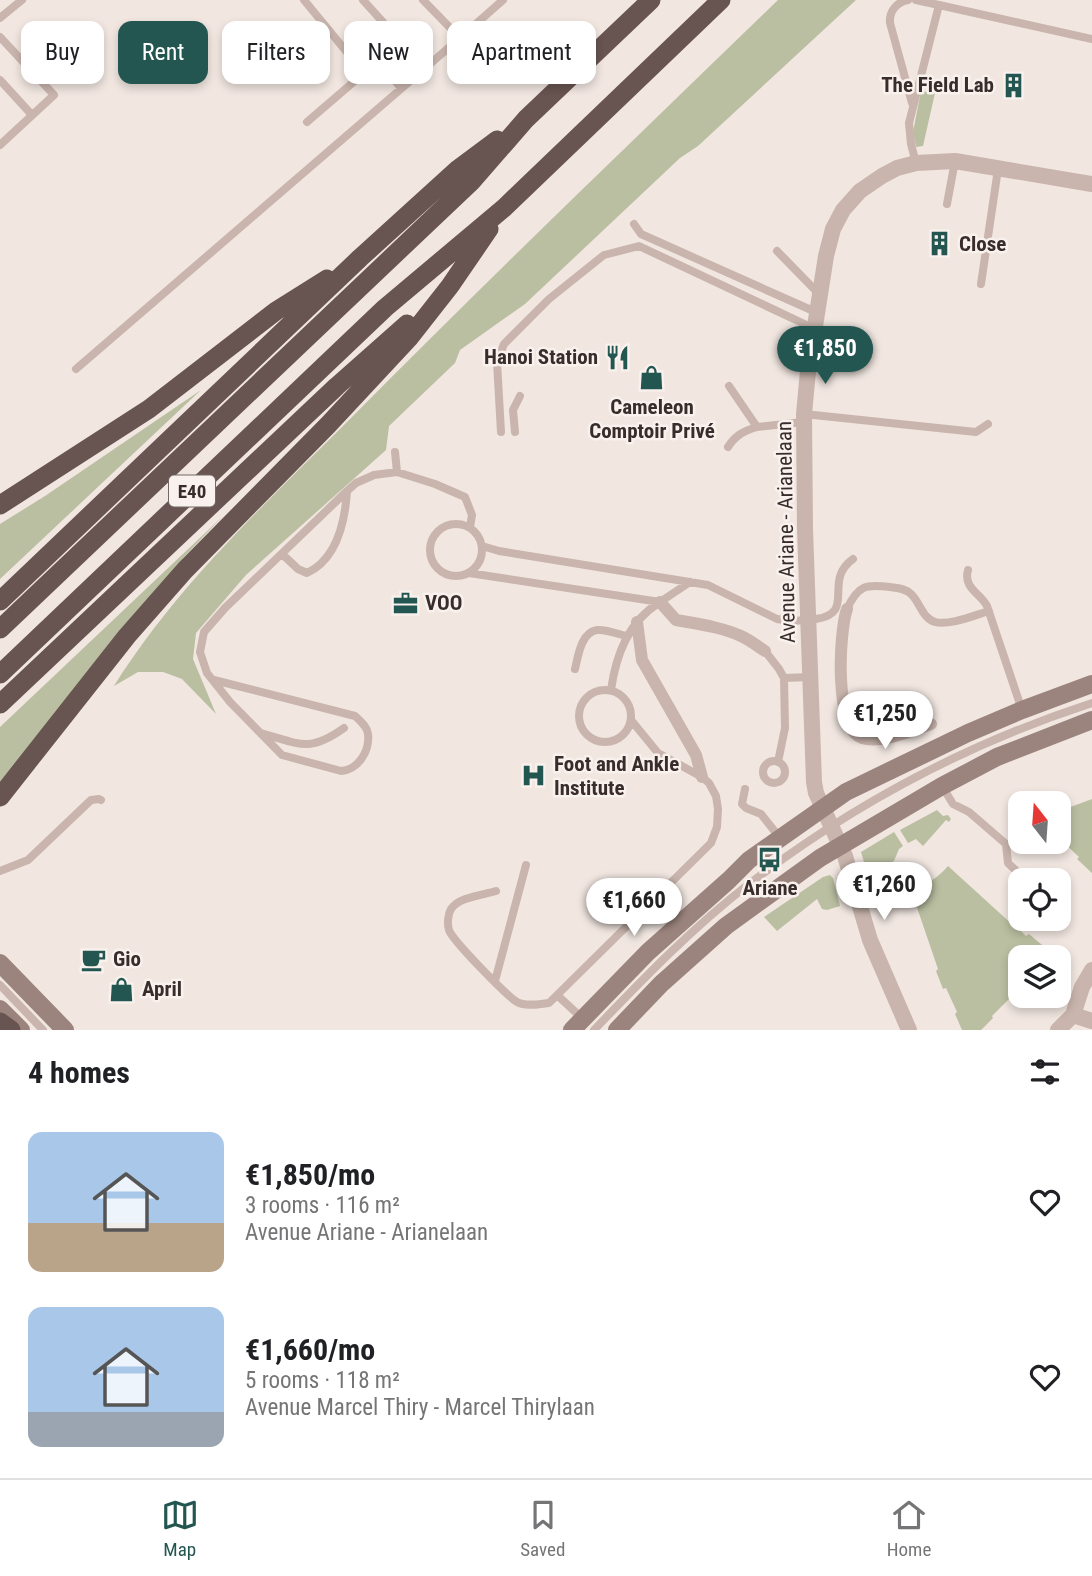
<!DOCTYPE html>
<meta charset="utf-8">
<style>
:root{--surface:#fff;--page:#f6f6f6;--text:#202124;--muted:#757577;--line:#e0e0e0;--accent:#245651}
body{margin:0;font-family:"Roboto Condensed",sans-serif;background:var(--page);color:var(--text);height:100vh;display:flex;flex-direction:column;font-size:26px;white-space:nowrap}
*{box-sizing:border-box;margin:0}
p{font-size:23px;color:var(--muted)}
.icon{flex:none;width:38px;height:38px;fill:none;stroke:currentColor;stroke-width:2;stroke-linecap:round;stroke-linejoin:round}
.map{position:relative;height:1030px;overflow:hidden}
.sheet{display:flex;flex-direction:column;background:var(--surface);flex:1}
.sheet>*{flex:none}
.guide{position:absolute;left:21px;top:21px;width:700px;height:63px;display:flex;gap:14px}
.needle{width:46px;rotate:343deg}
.controls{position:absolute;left:1008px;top:791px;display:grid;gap:14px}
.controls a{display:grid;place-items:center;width:63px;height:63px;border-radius:14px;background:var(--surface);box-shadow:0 4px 10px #0003;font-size:35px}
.price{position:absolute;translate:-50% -60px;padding:0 16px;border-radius:24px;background:#fff;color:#222;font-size:23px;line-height:46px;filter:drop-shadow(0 2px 4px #0008)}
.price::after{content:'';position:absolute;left:50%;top:42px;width:21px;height:16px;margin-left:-10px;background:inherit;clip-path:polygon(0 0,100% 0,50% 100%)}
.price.active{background:var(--accent);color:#fff}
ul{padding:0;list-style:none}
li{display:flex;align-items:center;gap:21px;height:175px;padding:0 28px}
li span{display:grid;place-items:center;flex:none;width:196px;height:140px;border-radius:14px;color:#555}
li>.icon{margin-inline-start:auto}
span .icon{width:84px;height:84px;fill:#fffc;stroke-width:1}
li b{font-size:30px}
h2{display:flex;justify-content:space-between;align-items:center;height:84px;padding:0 28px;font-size:30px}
.pill{padding:0 24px;border-radius:14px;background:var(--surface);box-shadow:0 4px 10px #0003;font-size:24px;line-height:63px}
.pill.active{background:var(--accent);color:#fff}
.tabs{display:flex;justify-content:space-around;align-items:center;height:98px;border-top:2px solid var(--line);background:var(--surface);font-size:19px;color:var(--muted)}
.tabs a{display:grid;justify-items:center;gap:4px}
.tabs .active{color:var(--accent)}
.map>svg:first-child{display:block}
.green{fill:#babfa1}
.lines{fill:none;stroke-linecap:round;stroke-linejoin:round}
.service{stroke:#c9b5ad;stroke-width:8}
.pedestrian{stroke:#c9b5ad;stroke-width:12}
.minor{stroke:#c9b5ad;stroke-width:16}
.secondary{stroke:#9c847e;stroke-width:18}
.trunk{stroke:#685450;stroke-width:19}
.labels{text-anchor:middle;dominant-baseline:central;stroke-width:5;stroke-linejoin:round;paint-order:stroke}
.shield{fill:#f9f1ed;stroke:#726865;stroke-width:2}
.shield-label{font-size:19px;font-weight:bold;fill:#382d2b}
.poi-label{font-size:21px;font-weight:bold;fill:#382d2b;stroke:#f9f1ed;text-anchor:start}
.street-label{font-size:21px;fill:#382d2b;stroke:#f9f1ed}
</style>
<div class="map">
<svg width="1092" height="1030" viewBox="0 0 1092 1030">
<rect width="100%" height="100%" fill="#f1e6e0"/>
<!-- green -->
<path class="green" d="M778,0H856L698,146L680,158L525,304L460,350L455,363L389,426L386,450L246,575L196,633L193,659L216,714L182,679L163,672H138L114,686C178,584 267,502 351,418C491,276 635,139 778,0Z
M921,91L935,93L923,146L916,147L913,132Z
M201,390L0,579V524L45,496Z
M222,517L183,558L0,785V727Z
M1092,799V873L1077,859L1079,857L1059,838V808L1064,806L1065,809Z
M937,810L943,816L948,815L951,819L949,822L946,820L923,846L916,839L908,843L900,830Z
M894,832L903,846L899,849L894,861L867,872L861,852Z
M948,866L1015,927L1017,925L1020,927L1019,929L1026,936L1029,934L1054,955L1052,957H1020V988L992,1016L993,1018L981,1030H962L955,1014L957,1012L946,988L943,989L936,971L938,969L911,890C926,885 938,878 948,866Z
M830,875L833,878L840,906L827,910L822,909L817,899L777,931L764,917L823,877Z"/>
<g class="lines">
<!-- service -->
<path class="service" d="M304,0L364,73L400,41L363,0
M423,0L460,38L503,0
M908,0C897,2 889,11 890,23L912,103
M916,0L939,5
M0,18L22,0
M0,37L54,95L0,145
M378,61L401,88
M0,80L32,115
M307,122L364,73
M916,163L911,144L909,123L939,5L1092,39
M947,204L955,161
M634,224L641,234L818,313
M777,251L819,294
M981,284L998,169
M76,369L460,38
M729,386L757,427L803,422
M804,414L976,432L988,424
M501,432L497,362L504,344L549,299L604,255L639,246L815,329
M515,432L513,410L520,396
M728,447C735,436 743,431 757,427
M395,452L397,472
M430 550a26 26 0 1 1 52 0a26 26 0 1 1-52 0Z
M482,546L499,551L708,585L777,619C790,622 802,621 816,619C857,613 822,581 853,559
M282,554L298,569L307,573C337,559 345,522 347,491
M968,570C963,588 980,593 987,606L1022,710
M469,573L660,602L690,582
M847,609C858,585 866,584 890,587C897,588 905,588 911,594C920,602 922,618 935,622C949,626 975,615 989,611
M765,651L779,669L784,678L785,728L778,762
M575,669C578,657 581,632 597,630C606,629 618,634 626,636
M784,678L810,677
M214,680L355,716C360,721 367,726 368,734C370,751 358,770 341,771L282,755L230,702L207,673L200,652L204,632L225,608L347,491L356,483L374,475L397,472L435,484L465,497L472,515L470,527
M579 716a26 26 0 1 1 52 0a26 26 0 1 1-52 0Z
M611,690C616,655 628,622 660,602
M261,733C300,744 309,753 344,728
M763 772a11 11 0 1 1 22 0a11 11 0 1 1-22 0Z
M942,786L953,804L969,812L1006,844L1008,863L1026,880
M745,789L742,804L746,808L761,814L780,838
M0,871L28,860L91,800L99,799L101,800
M496,891C483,895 459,897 451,909C448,914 447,924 449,930C452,940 507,996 517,1002C526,1007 539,1004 549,1003L711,843L717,827L718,809L716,796L709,783L702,777L658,753L631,720
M495,981L526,865
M0,985L43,1030
M557,995L583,1019
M594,1030C643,979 693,927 749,884C852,805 969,743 1092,703"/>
<!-- pedestrian -->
<path class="pedestrian" d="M660,602L676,620C698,624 721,627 741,636C750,640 757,646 765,651
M847,609C839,632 834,729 862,738C882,744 912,730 931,724
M637,622L642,660L696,755L702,777"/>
<!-- minor -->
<path class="minor" d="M1073,1015L1092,1021
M909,1030L870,940L845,856L816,793L814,782L805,529L804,414L808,371L826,256L833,229L843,210L860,191L882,176L897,168L916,163L955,161L1092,184
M1058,1030L1073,1015L1082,987L1092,970"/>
<!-- secondary -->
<path class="secondary" d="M0,963L65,1030
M0,1009L21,1030
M572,1030L648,952L729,880L749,860L846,792L968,733L1022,710L1092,684
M617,1030L661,984L726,926L820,858L942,786L997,757L1092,720"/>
<!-- trunk -->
<path class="trunk" d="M0,505L149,409L276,311L327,279
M0,601L360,258L458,169L497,140
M0,629L472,181L526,119L651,0
M0,674L385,308L504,208L721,0
M0,704L337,386L407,324
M0,797L127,636L185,570L328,425L410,337L450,286L489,229
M0,1022L11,1030"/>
</g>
<!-- icons -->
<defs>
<symbol id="building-bare" viewBox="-9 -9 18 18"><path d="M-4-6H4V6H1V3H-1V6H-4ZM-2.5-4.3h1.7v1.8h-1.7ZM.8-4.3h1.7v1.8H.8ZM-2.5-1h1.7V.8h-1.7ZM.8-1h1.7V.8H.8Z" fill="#245651" stroke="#f9f1ed" stroke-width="2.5" paint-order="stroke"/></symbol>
<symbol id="restaurant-bare" viewBox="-9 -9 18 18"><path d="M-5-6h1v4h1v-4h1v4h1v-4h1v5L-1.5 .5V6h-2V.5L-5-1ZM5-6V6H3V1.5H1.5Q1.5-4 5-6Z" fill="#245651" stroke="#f9f1ed" stroke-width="2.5" paint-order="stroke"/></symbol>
<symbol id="shop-bare" viewBox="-9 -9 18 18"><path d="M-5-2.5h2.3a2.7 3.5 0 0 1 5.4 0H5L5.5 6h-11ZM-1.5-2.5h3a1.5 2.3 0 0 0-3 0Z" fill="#245651" stroke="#f9f1ed" stroke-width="2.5" paint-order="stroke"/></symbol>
<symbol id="office-bare" viewBox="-9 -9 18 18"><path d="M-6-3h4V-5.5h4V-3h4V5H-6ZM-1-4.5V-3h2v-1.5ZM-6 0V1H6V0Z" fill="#245651" stroke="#f9f1ed" stroke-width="2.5" paint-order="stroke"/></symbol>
<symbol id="hospital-bare" viewBox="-9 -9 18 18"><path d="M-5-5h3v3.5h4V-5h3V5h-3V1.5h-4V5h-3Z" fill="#245651" stroke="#f9f1ed" stroke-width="2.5" paint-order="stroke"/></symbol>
<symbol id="bus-bare" viewBox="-9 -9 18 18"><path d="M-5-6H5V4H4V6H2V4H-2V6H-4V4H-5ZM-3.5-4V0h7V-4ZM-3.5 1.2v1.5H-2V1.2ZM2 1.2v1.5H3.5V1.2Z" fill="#245651" stroke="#f9f1ed" stroke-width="2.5" paint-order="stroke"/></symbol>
<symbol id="cafe-bare" viewBox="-9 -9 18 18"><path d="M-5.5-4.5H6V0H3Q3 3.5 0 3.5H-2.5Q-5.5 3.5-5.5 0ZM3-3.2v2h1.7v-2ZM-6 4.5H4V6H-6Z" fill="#245651" stroke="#f9f1ed" stroke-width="2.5" paint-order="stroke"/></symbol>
</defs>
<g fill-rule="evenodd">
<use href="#building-bare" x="996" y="68" width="35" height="35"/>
<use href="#building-bare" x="922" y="226" width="35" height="35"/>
<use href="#restaurant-bare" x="600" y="340" width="35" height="35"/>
<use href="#shop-bare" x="634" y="360" width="35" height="35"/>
<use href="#office-bare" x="388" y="586" width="35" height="35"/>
<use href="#hospital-bare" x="516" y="758" width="35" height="35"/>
<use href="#bus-bare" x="752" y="842" width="35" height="35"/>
<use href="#cafe-bare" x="76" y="942" width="35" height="35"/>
<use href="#shop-bare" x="104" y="972" width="35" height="35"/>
</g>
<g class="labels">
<!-- shield labels -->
<rect class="shield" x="169" y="475.5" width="46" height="31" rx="5"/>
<g class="shield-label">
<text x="192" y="491">E40</text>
</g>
<!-- poi labels -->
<g class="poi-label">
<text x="994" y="85" text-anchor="end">The Field Lab</text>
<text x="959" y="244">Close</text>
<text x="598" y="357" text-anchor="end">Hanoi Station</text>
<text x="652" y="407" text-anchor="middle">Cameleon<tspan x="652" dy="24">Comptoir Privé</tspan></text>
<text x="425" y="603">VOO</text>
<text x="554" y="764">Foot and Ankle<tspan x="554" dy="24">Institute</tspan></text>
<text x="770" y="888" text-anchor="middle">Ariane</text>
<text x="113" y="959">Gio</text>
<text x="142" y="989">April</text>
</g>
<!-- street labels -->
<g class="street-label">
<text transform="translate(786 532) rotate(-91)">Avenue Ariane - Arianelaan</text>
</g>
</g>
</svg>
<div class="controls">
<a><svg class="needle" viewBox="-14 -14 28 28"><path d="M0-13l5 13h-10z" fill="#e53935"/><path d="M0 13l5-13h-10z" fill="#757577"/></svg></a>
<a><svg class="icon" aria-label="locate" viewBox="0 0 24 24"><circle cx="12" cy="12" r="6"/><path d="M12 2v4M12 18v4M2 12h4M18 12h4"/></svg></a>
<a><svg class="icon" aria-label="layers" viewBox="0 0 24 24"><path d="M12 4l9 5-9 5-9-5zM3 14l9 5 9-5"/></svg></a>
</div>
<b class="price active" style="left:825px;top:386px">€1,850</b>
<b class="price" style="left:885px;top:751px">€1,250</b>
<b class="price" style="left:884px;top:922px">€1,260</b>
<b class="price" style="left:634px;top:938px">€1,660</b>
<div class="guide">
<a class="pill">Buy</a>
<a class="pill active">Rent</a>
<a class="pill">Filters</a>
<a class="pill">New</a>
<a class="pill">Apartment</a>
</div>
</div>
<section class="sheet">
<h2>4 homes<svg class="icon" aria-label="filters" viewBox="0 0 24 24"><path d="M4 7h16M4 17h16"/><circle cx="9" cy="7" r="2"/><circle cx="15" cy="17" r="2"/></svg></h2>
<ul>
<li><span style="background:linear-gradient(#a9c7e8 65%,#b9a48a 0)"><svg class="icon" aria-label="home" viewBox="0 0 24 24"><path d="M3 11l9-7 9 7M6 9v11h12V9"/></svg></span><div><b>€1,850/mo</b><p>3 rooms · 116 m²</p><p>Avenue Ariane - Arianelaan</p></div><svg class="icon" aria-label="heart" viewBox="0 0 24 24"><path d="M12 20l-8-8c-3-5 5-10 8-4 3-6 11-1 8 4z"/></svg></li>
<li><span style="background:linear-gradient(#a9c7e8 75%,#9aa5b1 0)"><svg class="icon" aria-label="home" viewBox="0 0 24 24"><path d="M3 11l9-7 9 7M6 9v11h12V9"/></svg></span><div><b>€1,660/mo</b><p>5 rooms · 118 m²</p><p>Avenue Marcel Thiry - Marcel Thirylaan</p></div><svg class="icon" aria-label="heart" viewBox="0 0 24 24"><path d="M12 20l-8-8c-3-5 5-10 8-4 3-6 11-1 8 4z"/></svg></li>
</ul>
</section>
<nav class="tabs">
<a class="active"><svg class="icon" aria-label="map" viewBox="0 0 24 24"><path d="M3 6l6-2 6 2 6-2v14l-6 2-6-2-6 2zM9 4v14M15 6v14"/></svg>Map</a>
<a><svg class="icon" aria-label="saved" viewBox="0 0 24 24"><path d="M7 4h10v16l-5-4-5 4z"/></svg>Saved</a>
<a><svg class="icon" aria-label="home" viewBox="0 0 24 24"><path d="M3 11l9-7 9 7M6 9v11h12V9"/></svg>Home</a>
</nav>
